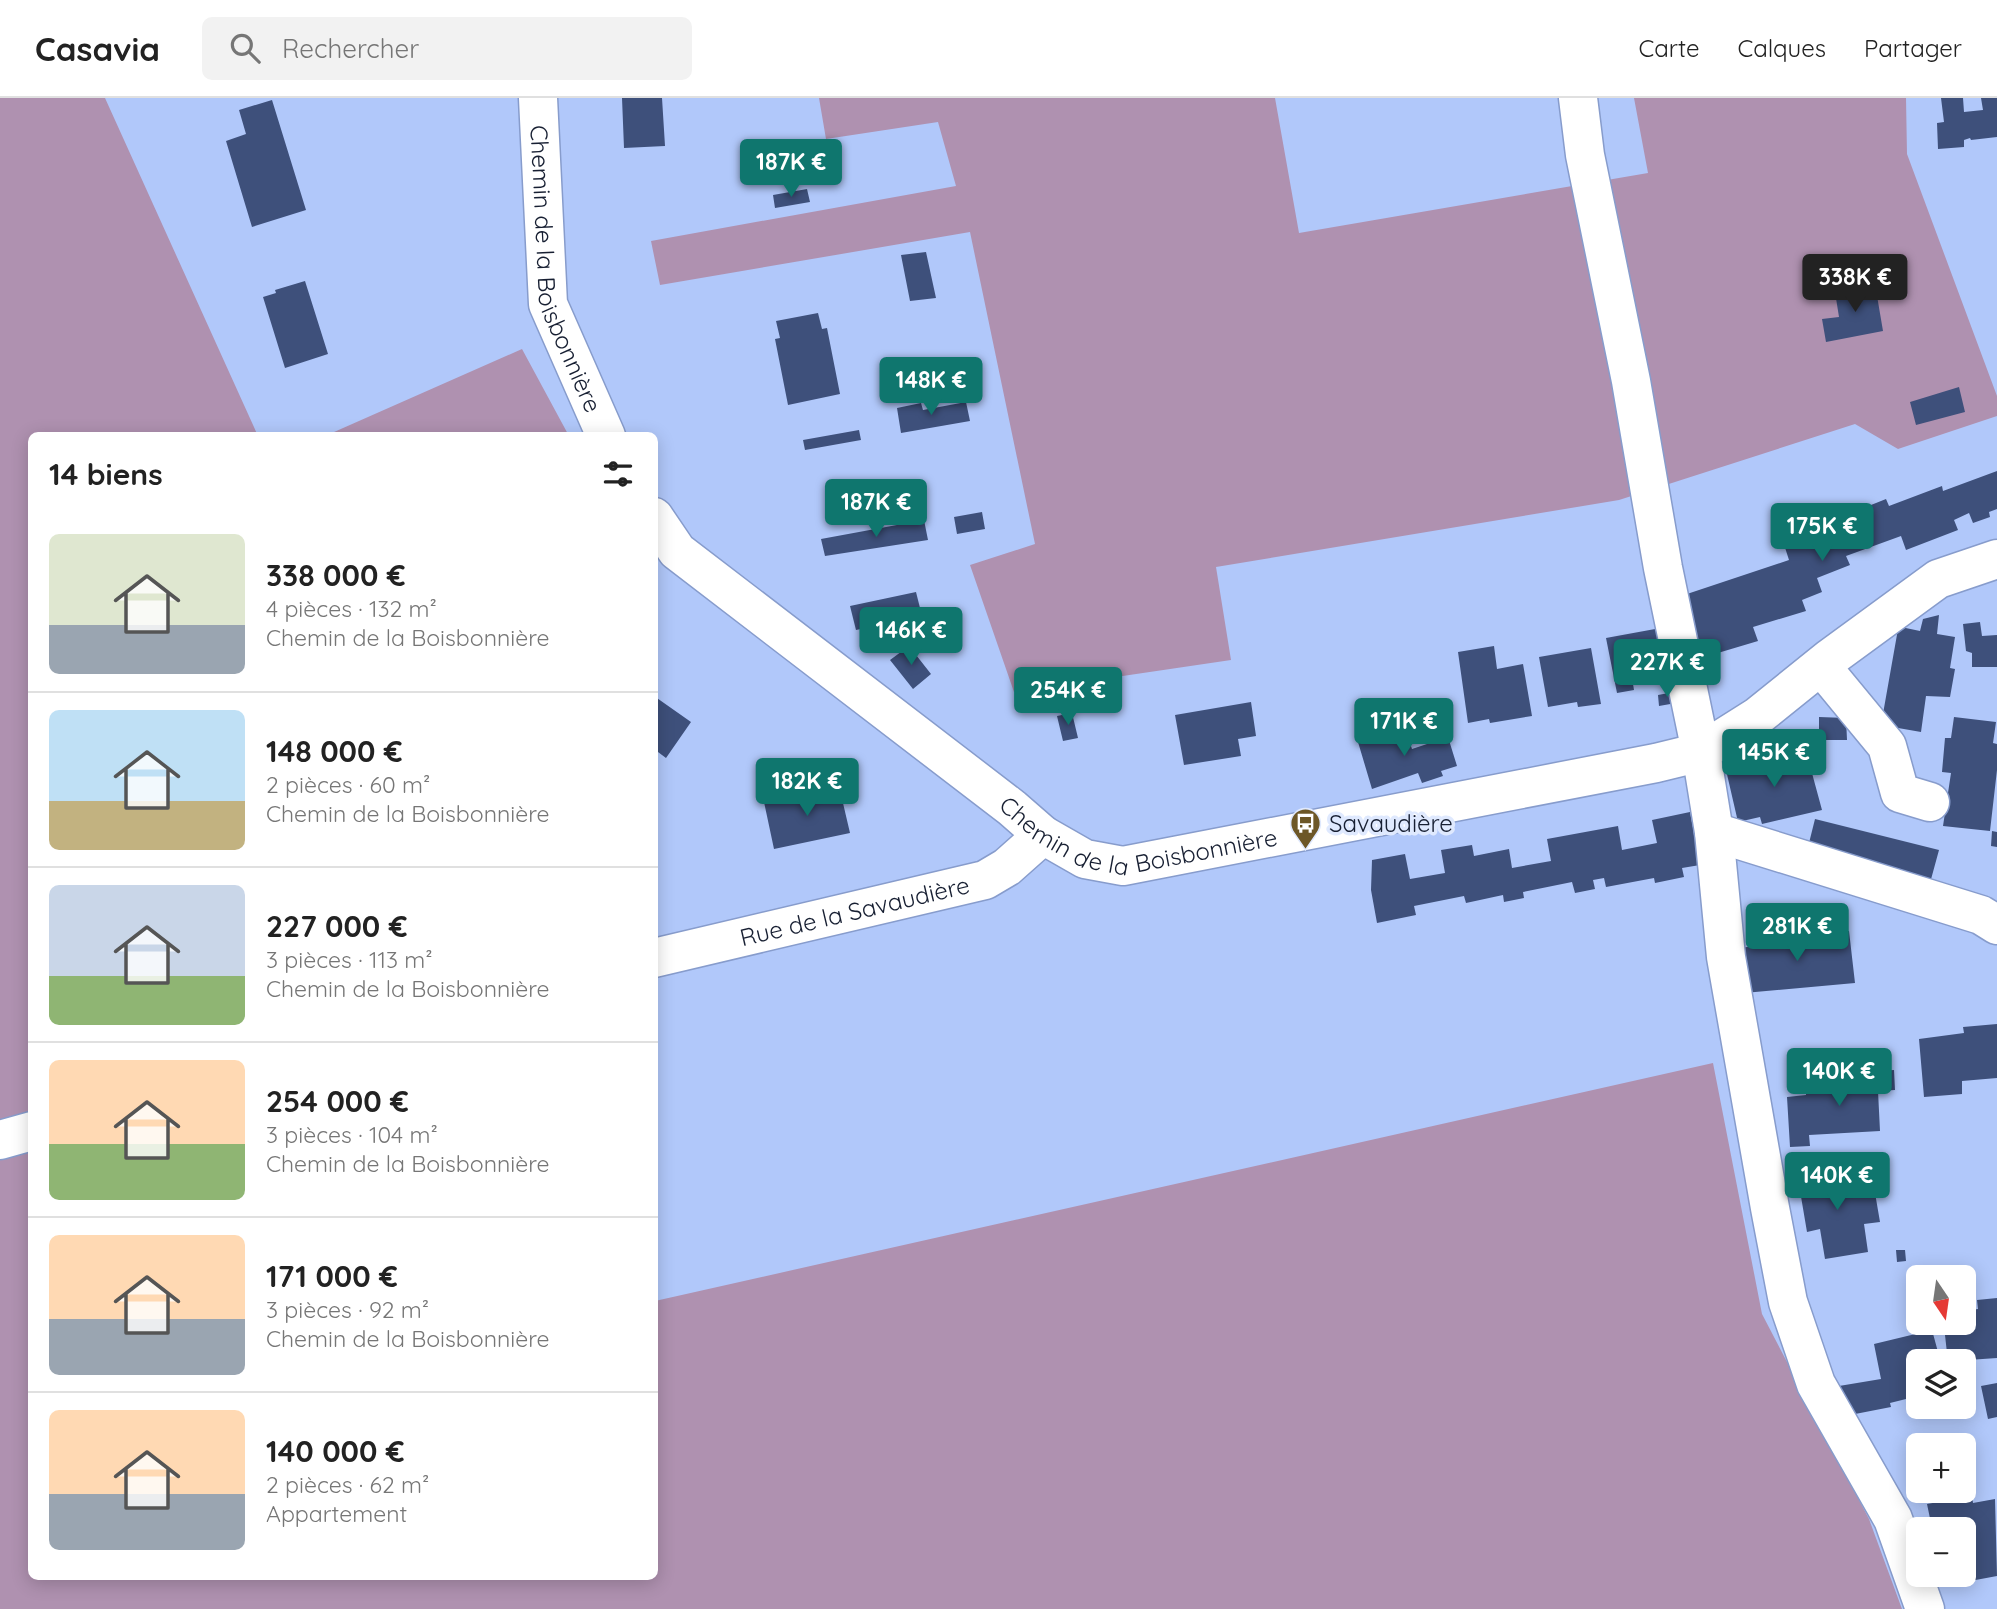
<!DOCTYPE html>
<html lang="fr">
<meta charset="utf-8">
<style>
:root{--surface:#fff;--page:#f2f2f2;--text:#222;--muted:#767676;--line:#e0e0e0;--accent:#0f766e}
body{margin:0;font-family:Quicksand,sans-serif;background:var(--page);color:var(--text);height:100vh;display:flex;flex-direction:column;font-size:26px;white-space:nowrap}
*{box-sizing:border-box;margin:0}
p{font-size:23px;color:var(--muted)}
.icon{flex:none;width:38px;height:38px;fill:none;stroke:currentColor;stroke-width:2;stroke-linecap:round;stroke-linejoin:round}
.map{position:relative;flex:1;overflow:hidden}
.side{position:absolute;left:28px;top:334px;width:630px;height:1148px;display:flex;flex-direction:column;background:var(--surface);border-radius:10px;box-shadow:0 4px 18px #0003}
.side>*{flex:none}
.needle{width:46px;rotate:167deg}
.controls{position:absolute;left:1906px;top:1167px;display:grid;gap:14px}
.controls a{display:grid;place-items:center;width:70px;height:70px;border-radius:10px;background:var(--surface);box-shadow:0 4px 18px #0003;font-size:35px}
.price{position:absolute;translate:-50% -60px;padding:0 16px;border-radius:7px;background:var(--accent);color:#fff;font-size:23px;line-height:46px;filter:drop-shadow(0 2px 4px #0008)}
.price::after{content:'';position:absolute;left:50%;top:42px;width:21px;height:16px;margin-left:-10px;background:inherit;clip-path:polygon(0 0,100% 0,50% 100%)}
.price.selected{background:#222;color:#fff}
ul{padding:0;list-style:none}
li{display:flex;align-items:center;gap:21px;height:175px;padding:0 21px}
li+li{border-top:2px solid var(--line)}
li span{display:grid;place-items:center;flex:none;width:196px;height:140px;border-radius:10px;color:#555}
li>.icon{margin-inline-start:auto}
span .icon{width:84px;height:84px;fill:#fffc;stroke-width:1}
li b{font-size:30px}
h2{display:flex;justify-content:space-between;align-items:center;height:84px;padding:0 21px;font-size:30px}
header{display:flex;align-items:center;gap:42px;box-sizing:border-box;height:98px;padding:0 35px;background:var(--surface);border-bottom:2px solid var(--line)}
header strong{font-size:33px}
nav{display:flex;gap:38px;margin-inline-start:auto;font-size:24px}
.search{width:490px;height:63px;background:var(--page);display:flex;align-items:center;gap:18px;box-sizing:border-box;padding:0 24px;border-radius:10px;color:var(--muted);font-size:26px}
.map>svg:first-child{display:block}
.green{fill:#af91b0}
.building{fill:#3e507b}
.lines{fill:none;stroke-linecap:round;stroke-linejoin:round}
.minor-casing{stroke:#879ccc;stroke-width:41}
.minor{stroke:#fff;stroke-width:38}
.labels{text-anchor:middle;dominant-baseline:central;stroke-width:7;stroke-linejoin:round;paint-order:stroke}
.street-label{font-size:24px;fill:#171f32;stroke:#dfe9fe}
.poi-label{font-size:24px;fill:#171f32;stroke:#dfe9fe;text-anchor:start}
</style>
<header>
<strong>Casavia</strong>
<div class="search"><svg class="icon" aria-label="search" viewBox="0 0 24 24"><circle cx="10" cy="10" r="6"/><path d="M15 15l6 6"/></svg>Rechercher</div>
<nav><a>Carte</a><a>Calques</a><a>Partager</a></nav>
</header>
<div class="map">
<svg width="1997" height="1511" viewBox="0 0 1997 1511">
<rect width="100%" height="100%" fill="#b1c8fa"/>
<!-- green -->
<path class="green" d="M0,0H105L258,338H32V1479H654L655,1203L1713,965L1762,1216L1869,1421L1902,1511H0Z
M819,0H1275L1299,135L1648,75L1634,0H1906L1907,56L1997,298V318L1898,351L1855,326L1619,402L1216,469L1231,562L1014,594L970,467L1035,446L970,134L660,187L651,143L956,88L938,24L826,41Z
M522,251L569,338H325Z"/>
<!-- building -->
<path class="building" d="M622,0H662L665,48L624,50Z
M1941,0H1963L1964,14L1983,12L1981,0H1997V39L1971,42L1970,40L1964,42V49L1938,51L1937,25L1944,24Z
M272,2L306,112L252,129L226,43L246,36L239,12Z
M807,91L810,104L775,110L773,97Z
M926,154L936,200L910,203L901,157Z
M305,183L328,256L285,270L263,199L276,195L275,192Z
M1875,186L1883,233L1826,244L1822,221L1839,219L1835,194Z
M818,215L822,231L827,230L840,296L788,307L775,241L780,240L776,223Z
M1959,289L1965,314L1916,327L1910,304Z
M966,304L970,323L901,335L897,310L921,305L923,312Z
M859,332L861,342L805,352L803,342Z
M1997,373V411L1989,414L1990,419L1973,425L1969,415L1954,422L1958,432L1906,452L1901,438L1846,458L1850,467L1817,480L1822,494L1802,502L1806,513L1753,529L1758,543L1691,563L1678,499L1789,462L1779,431L1808,421L1811,431L1886,401L1889,408L1942,388L1943,393Z
M982,414L985,431L957,436L954,419Z
M924,422L928,442L825,458L821,441Z
M916,494L921,514L893,523L897,538L874,544L870,529L856,532L850,508Z
M1939,517L1937,536L1955,539L1950,570L1955,571L1950,599L1926,598L1921,634L1881,627L1898,531L1901,529L1920,533L1923,521Z
M1980,524L1982,538L1997,537V569H1972V555L1966,553L1963,526Z
M1666,529L1675,579L1633,586L1634,592L1617,595L1606,540Z
M909,548L931,576L913,591L890,562Z
M1494,548L1497,571L1523,566L1532,618L1490,625L1489,621L1468,625L1458,554Z
M1591,550L1601,606L1578,609L1577,604L1548,609L1539,559Z
M1674,594L1676,605L1659,608L1658,597Z
M654,598L691,624L666,660L654,651Z
M1251,604L1256,638L1238,641L1241,658L1184,667L1175,617Z
M1072,615L1078,640L1063,643L1057,618Z
M1819,619L1846,620L1847,642H1819Z
M1954,619L1996,624L1993,645L1997,646V672L1990,733L1943,728L1951,675L1942,674L1945,640H1951Z
M1404,628L1412,651L1448,639L1457,668L1441,673L1443,678L1422,685L1418,675L1372,691L1358,644Z
M1806,653L1822,712L1762,726L1760,719L1738,724L1726,672Z
M839,688L850,735L774,751L764,704Z
M1690,714L1700,767L1682,770L1684,779L1655,785L1654,780L1606,789L1604,780L1593,782L1595,791L1575,795L1572,784L1523,794L1524,800L1504,804L1503,797L1466,805L1464,798L1414,808L1416,817L1377,825L1371,792L1372,762L1405,756L1410,781L1445,775L1441,752L1472,747L1474,758L1509,751L1512,770L1551,763L1547,741L1618,728L1622,752L1657,745L1652,722Z
M1815,721L1939,752L1930,785L1807,753Z
M1992,733L1997,734V749L1991,748Z
M1849,833L1855,885L1744,895L1736,850L1759,848V845L1790,842L1789,839Z
M1997,926V980L1962,983V996L1924,999L1919,941L1964,935L1963,929Z
M1894,972L1895,992L1878,993L1880,1033L1809,1037L1810,1048L1790,1049L1787,999L1806,997V995L1843,993L1842,975Z
M1839,1069L1843,1094L1874,1089L1880,1124L1864,1126L1868,1154L1825,1161L1820,1131L1807,1134L1797,1075Z
M1896,1152H1905L1906,1163L1897,1164Z
M1997,1200V1260L1968,1262V1266L1964,1267V1264H1948L1945,1237L1964,1236V1213L1978,1211L1977,1202Z
M1932,1232L1938,1254L1922,1258L1923,1264H1918V1298L1890,1305L1891,1309L1850,1317L1833,1289L1881,1281L1874,1246Z
M1997,1285V1319L1988,1321L1981,1288Z
M1972,1398L1973,1405L1995,1401L1997,1478L1954,1486L1952,1477H1964V1432L1932,1430L1927,1406Z"/>
<g class="lines">
<defs>
<g id="minor">
<path id="s1" d="M538,0L548,206L606,338"/>
<path d="M1578,0L1585,57L1631,283L1663,470L1701,654L1714,734L1726,859L1770,1110L1788,1204L1816,1286L1893,1421L1925,1511"/>
<path id="s2" d="M654,419L677,453L1012,710L1043,737L1085,761L1123,768L1656,665L1701,654L1758,618L1830,560L1938,481L1997,461"/>
<path d="M1821,568L1887,648L1900,695L1930,704"/>
<path d="M1714,734L1981,817L1997,827"/>
<path id="s3" d="M654,860L985,782L1007,769L1043,737"/>
<path d="M0,1042L32,1033"/>
</g>
</defs>
<!-- minor casing -->
<use href="#minor" class="minor-casing"/>
<!-- minor -->
<use href="#minor" class="minor"/>
</g>
<!-- icons -->
<defs>
<symbol id="bus-pin" viewBox="-11 -11 22 30"><path d="M0 17L-7.5 6A9.5 9.5 0 1 1 7.5 6Z" fill="#6d5727" stroke="#dfe9fe"/><path d="M-5-6H5V4H4V6H2V4H-2V6H-4V4H-5ZM-3.5-4V0h7V-4ZM-3.5 1.2v1.5H-2V1.2ZM2 1.2v1.5H3.5V1.2Z" fill="#fff"/></symbol>
</defs>
<g fill-rule="evenodd">
<use href="#bus-pin" x="1288" y="708" width="35" height="47"/>
</g>
<g class="labels">
<!-- street labels -->
<g class="street-label">
<text stroke="none"><textPath href="#s1" startOffset="175">Chemin de la Boisbonnière</textPath></text>
<text stroke="none"><textPath href="#s2" startOffset="600">Chemin de la Boisbonnière</textPath></text>
<text stroke="none"><textPath href="#s3" startOffset="206">Rue de la Savaudière</textPath></text>
</g>
<!-- poi labels -->
<g class="poi-label">
<text x="1329" y="725">Savaudière</text>
</g>
</g>
</svg>
<div class="controls">
<a><svg class="needle" viewBox="-14 -14 28 28"><path d="M0-13l5 13h-10z" fill="#e53935"/><path d="M0 13l5-13h-10z" fill="#767676"/></svg></a>
<a><svg class="icon" aria-label="layers" viewBox="0 0 24 24"><path d="M12 4l9 5-9 5-9-5zM3 14l9 5 9-5"/></svg></a>
<a>+</a>
<a>−</a>
</div>
<b class="price" style="left:791px;top:101px">187K €</b>
<b class="price selected" style="left:1855px;top:216px">338K €</b>
<b class="price" style="left:931px;top:319px">148K €</b>
<b class="price" style="left:876px;top:441px">187K €</b>
<b class="price" style="left:1822px;top:465px">175K €</b>
<b class="price" style="left:911px;top:569px">146K €</b>
<b class="price" style="left:1667px;top:601px">227K €</b>
<b class="price" style="left:1068px;top:629px">254K €</b>
<b class="price" style="left:1404px;top:660px">171K €</b>
<b class="price" style="left:1774px;top:691px">145K €</b>
<b class="price" style="left:807px;top:720px">182K €</b>
<b class="price" style="left:1797px;top:865px">281K €</b>
<b class="price" style="left:1839px;top:1010px">140K €</b>
<b class="price" style="left:1837px;top:1114px">140K €</b>
<section class="side">
<h2>14 biens<svg class="icon" aria-label="filters" viewBox="0 0 24 24"><path d="M4 7h16M4 17h16"/><circle cx="9" cy="7" r="2"/><circle cx="15" cy="17" r="2"/></svg></h2>
<ul>
<li><span style="background:linear-gradient(#dfe7d0 65%,#9aa5b1 0)"><svg class="icon" aria-label="home" viewBox="0 0 24 24"><path d="M3 11l9-7 9 7M6 9v11h12V9"/></svg></span><div><b>338 000 €</b><p>4 pièces · 132 m²</p><p>Chemin de la Boisbonnière</p></div></li>
<li><span style="background:linear-gradient(#bfe0f5 65%,#c2b280 0)"><svg class="icon" aria-label="home" viewBox="0 0 24 24"><path d="M3 11l9-7 9 7M6 9v11h12V9"/></svg></span><div><b>148 000 €</b><p>2 pièces · 60 m²</p><p>Chemin de la Boisbonnière</p></div></li>
<li><span style="background:linear-gradient(#c9d6e8 65%,#8fb573 0)"><svg class="icon" aria-label="home" viewBox="0 0 24 24"><path d="M3 11l9-7 9 7M6 9v11h12V9"/></svg></span><div><b>227 000 €</b><p>3 pièces · 113 m²</p><p>Chemin de la Boisbonnière</p></div></li>
<li><span style="background:linear-gradient(#ffd9b3 60%,#8fb573 0)"><svg class="icon" aria-label="home" viewBox="0 0 24 24"><path d="M3 11l9-7 9 7M6 9v11h12V9"/></svg></span><div><b>254 000 €</b><p>3 pièces · 104 m²</p><p>Chemin de la Boisbonnière</p></div></li>
<li><span style="background:linear-gradient(#ffd9b3 60%,#9aa5b1 0)"><svg class="icon" aria-label="home" viewBox="0 0 24 24"><path d="M3 11l9-7 9 7M6 9v11h12V9"/></svg></span><div><b>171 000 €</b><p>3 pièces · 92 m²</p><p>Chemin de la Boisbonnière</p></div></li>
<li><span style="background:linear-gradient(#ffd9b3 60%,#9aa5b1 0)"><svg class="icon" aria-label="home" viewBox="0 0 24 24"><path d="M3 11l9-7 9 7M6 9v11h12V9"/></svg></span><div><b>140 000 €</b><p>2 pièces · 62 m²</p><p>Appartement</p></div></li>
</ul>
</section>
</div>
